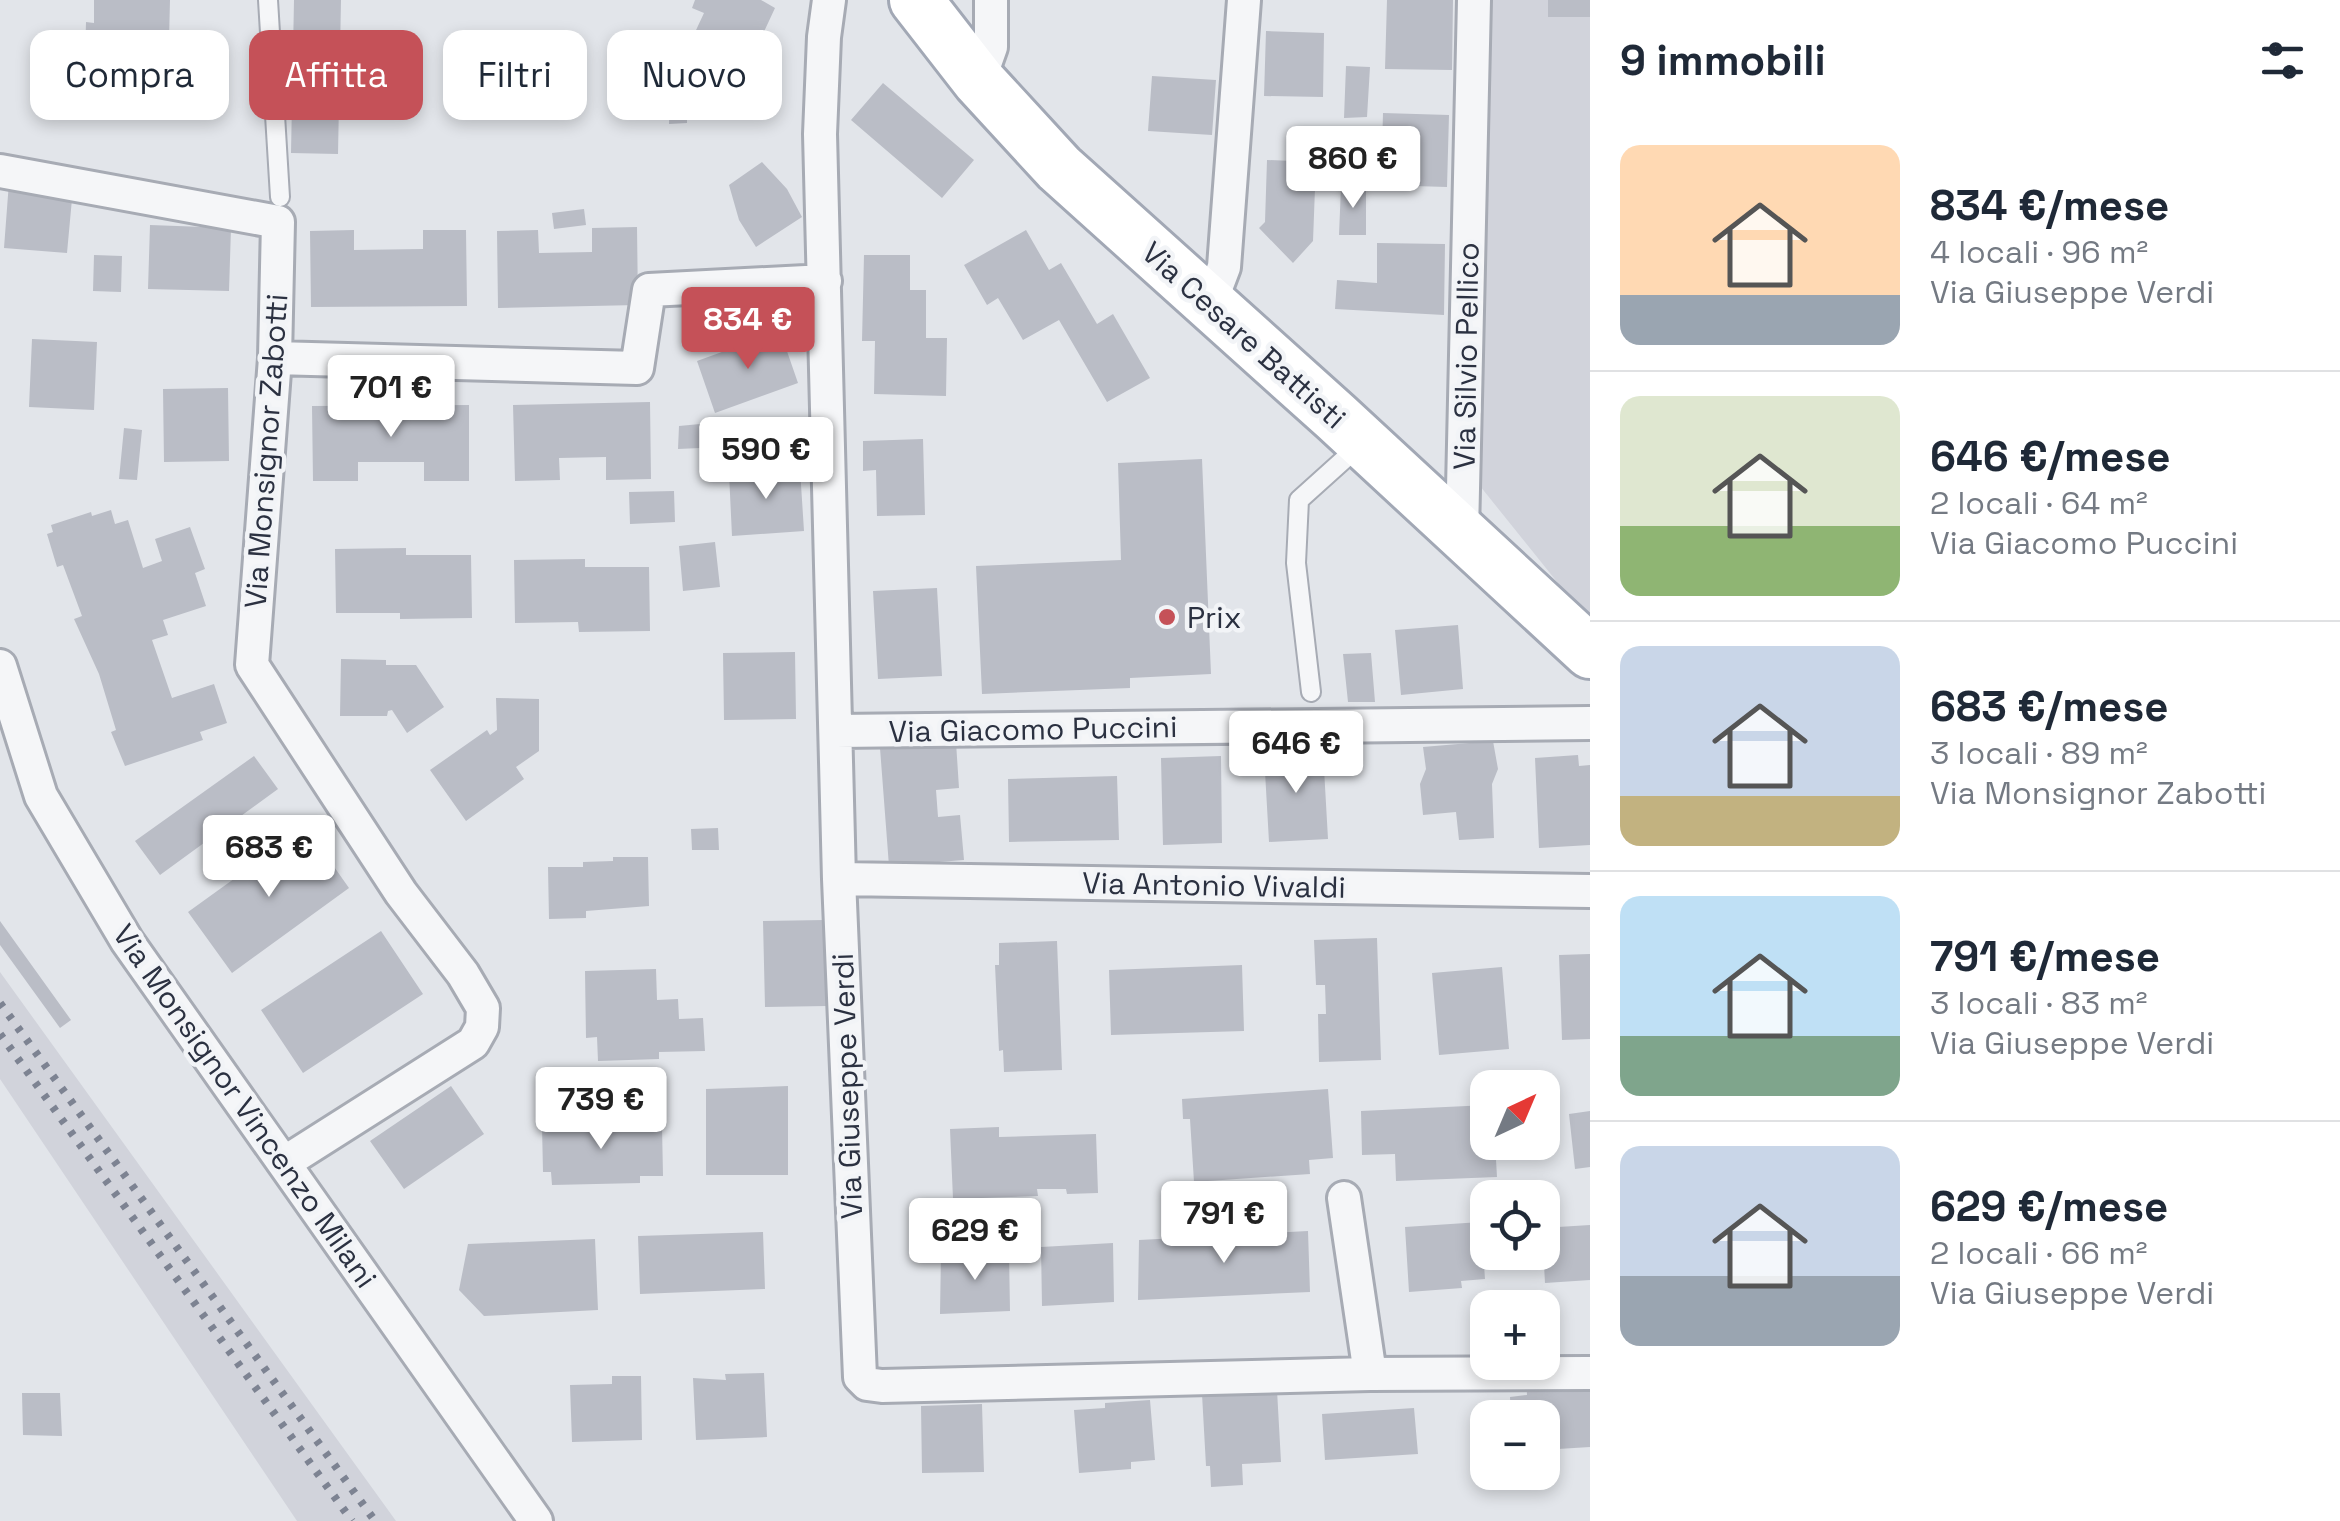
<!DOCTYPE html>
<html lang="it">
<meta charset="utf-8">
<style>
:root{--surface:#fff;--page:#f2f2f3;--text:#1f2937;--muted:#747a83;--line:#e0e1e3;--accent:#c55158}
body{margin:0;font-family:"Space Grotesk",sans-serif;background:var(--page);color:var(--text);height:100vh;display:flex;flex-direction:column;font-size:38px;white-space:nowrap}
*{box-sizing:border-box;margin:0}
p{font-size:32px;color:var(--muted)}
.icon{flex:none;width:55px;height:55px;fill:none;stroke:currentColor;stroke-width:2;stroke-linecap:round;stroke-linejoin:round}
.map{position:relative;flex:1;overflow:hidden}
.drawer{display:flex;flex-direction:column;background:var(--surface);width:750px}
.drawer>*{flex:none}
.banner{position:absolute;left:30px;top:30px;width:950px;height:90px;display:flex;gap:20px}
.needle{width:65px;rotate:44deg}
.controls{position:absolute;left:1470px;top:1070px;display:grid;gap:20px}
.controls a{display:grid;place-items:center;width:90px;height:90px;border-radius:20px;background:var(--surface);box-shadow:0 5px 15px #0003;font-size:50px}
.price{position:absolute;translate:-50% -85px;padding:0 22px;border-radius:10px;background:#fff;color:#222;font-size:32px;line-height:65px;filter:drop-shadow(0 2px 5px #0008)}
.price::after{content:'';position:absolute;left:50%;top:60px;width:30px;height:22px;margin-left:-15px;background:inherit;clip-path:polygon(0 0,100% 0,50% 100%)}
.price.current{background:var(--accent);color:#fff}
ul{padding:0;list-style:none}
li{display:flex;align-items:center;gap:30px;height:250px;padding:0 30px}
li+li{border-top:2px solid var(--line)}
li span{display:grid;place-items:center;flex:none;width:280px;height:200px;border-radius:20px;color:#555}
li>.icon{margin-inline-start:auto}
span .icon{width:120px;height:120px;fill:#fffc;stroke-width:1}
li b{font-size:42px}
h2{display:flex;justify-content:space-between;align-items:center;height:120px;padding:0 30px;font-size:42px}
.tag{padding:0 35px;border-radius:20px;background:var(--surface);box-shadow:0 5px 15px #0003;font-size:35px;line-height:90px}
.tag.current{background:var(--accent);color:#fff}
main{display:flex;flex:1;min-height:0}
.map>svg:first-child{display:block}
.built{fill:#d1d3db}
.building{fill:#babdc6}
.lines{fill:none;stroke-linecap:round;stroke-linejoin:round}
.lane-casing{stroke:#a7abb4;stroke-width:22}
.street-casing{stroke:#a7abb4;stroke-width:38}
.primary-casing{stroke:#a2a8b5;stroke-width:58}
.lane{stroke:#f5f6f8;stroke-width:18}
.street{stroke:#f5f6f8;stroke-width:32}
.primary{stroke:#fff;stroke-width:52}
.rail{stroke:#7d8392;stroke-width:8;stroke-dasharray:5 10;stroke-linecap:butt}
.poi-dot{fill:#c55158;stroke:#f2f4f7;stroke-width:4}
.labels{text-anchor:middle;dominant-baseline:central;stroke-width:9;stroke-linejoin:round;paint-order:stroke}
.street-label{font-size:30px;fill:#2b3141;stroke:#f2f4f7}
.poi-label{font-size:30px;fill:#2b3141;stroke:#f2f4f7;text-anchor:start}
</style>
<main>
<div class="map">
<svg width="1590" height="1521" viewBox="0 0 1590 1521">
<rect width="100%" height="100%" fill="#e2e5ea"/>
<!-- built -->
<path class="built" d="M1491,0H1590V623L1480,486Z
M0,972L396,1521H297L0,1079Z"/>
<!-- building -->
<path class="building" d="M94,0H170L169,40L206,41L205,95L167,94V106H137V98H84L86,22L94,23Z
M294,0H341L338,154L291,153Z
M695,0H761L775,8L762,36L773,41L761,69L773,75L757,109L690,77L703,49L690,43L704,13L692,8Z
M1387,0H1453L1452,70L1385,69Z
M1548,0H1590V17H1548Z
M1266,31L1324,33L1323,97L1264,96Z
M1346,66L1370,67L1367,117L1344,118Z
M687,76V123L669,124L670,83Z
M1152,76L1216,80L1212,135L1148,131Z
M883,83L974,160L942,198L851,120Z
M1383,113L1449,115L1447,187L1381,185Z
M1267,160L1316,162L1313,241L1293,263L1259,228L1265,222Z
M762,162L787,189L802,217L756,247L739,220L729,185Z
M9,182L73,188L67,253L4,248Z
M1341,186L1366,188V235H1339Z
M584,209L586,225L554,229L552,213Z
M150,225L231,228L229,291L148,289Z
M637,227L638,305L498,308L497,231L538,230L539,253L592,252V228Z
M354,230V250L423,249V230H466L467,306L311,307L310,231Z
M1026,230L1049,270L1061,263L1097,324L1113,314L1150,378L1107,402L1059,320L1023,340L998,298L987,305L964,265Z
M1377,243L1445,244L1444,315L1335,309L1337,280L1377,283Z
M94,255L122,256L121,292L93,291Z
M864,255H910V290H926V338H947L946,396L874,394L875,341H862Z
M780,331L798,383L715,413L697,361Z
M32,339L97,342L94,410L29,407Z
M228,388L229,461L164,462L163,389Z
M650,402L651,479L606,480V457L559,458L560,480L515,481L513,405Z
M469,405V481H424V462H358V481H313L312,406Z
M700,424V448L678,449L679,426Z
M124,428L142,430L137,480L119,479Z
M923,439L925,515L877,516L876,470L863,471V441Z
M1202,459L1211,674L1130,678V688L982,694L976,566L1121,560L1118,463Z
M800,469L804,531L732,536L729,473Z
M674,491L675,522L630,524L629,492Z
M111,510L115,524L128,520L143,568L162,561L155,539L190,527L205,569L195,573L206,606L163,620L168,635L152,640L172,698L214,684L227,723L200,732L203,740L125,766L111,732L116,730L99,674L74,619L82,616L63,565L57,567L47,534L53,532L51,525L91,512L92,516Z
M715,542L720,587L683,591L679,546Z
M406,548V555H471L472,618L400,619V613H336L335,549Z
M585,559V567H649L650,631L579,632L578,622L515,623L514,560Z
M937,588L942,676L878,679L873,591Z
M1458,625L1463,689L1401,695L1395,630Z
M795,652L796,719L724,720L723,653Z
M1371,653L1375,702H1348L1343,654Z
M341,659L386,660V665H416L444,707L407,733L392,710L388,711L387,716H340Z
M496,698L539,699V751L516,767L524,779L466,821L430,770L487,730L490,735L497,730Z
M1493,741L1498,769L1492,784L1494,838L1459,840L1456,812L1423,815L1420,784L1426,769L1423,747Z
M956,742L959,788L936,790L938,817L960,815L964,860L889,866L880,748Z
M1323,751L1328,839L1269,842L1264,754Z
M1578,755L1579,766L1590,765V845L1539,848L1535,758Z
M254,756L278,789L160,875L135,841Z
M1221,756L1222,843L1163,845L1161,758Z
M1117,776L1119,840L1009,842L1008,779Z
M306,827L349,888L232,973L188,912Z
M718,828L719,850H692L691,829Z
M613,857H648L649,906L586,911V918L549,919L548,867H583V862L613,861Z
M825,920L827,1006L765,1007L763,921Z
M0,921L71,1020L60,1028L0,945Z
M381,931L423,994L303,1073L261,1010Z
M1377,938L1381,1060L1319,1062L1318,1014H1326L1325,985H1316L1314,940Z
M1057,941L1062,1070L1004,1072L1003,1050L999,1051L995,965H999V943Z
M1590,954V1039L1562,1040L1559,955Z
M1242,965L1244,1031L1111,1035L1109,970Z
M1502,967L1509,1049L1439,1055L1432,973Z
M656,969L657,1000L678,999L679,1019L703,1018L705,1051L659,1052V1059L598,1061L597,1037L586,1038L585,971Z
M451,1086L484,1134L404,1189L370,1141Z
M788,1086V1175H706V1089Z
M1328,1089L1333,1158L1309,1160L1310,1174L1194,1182L1190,1119H1183L1182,1099Z
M1488,1105V1142H1495L1497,1177L1396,1181L1395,1154L1362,1155L1361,1111Z
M1590,1111V1167L1575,1169L1569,1114Z
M631,1119V1126H662L663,1176H640V1183L552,1185L551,1172H543L542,1126H556V1121Z
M999,1127V1137L1096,1134L1098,1193L1067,1194L1066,1189H1037L1038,1196L953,1199L950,1129Z
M1481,1222L1485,1279L1461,1281L1462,1288L1409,1292L1405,1227Z
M1590,1225V1280L1545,1283L1542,1228Z
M1308,1231L1310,1292L1138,1300L1139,1240Z
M763,1232L765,1289L640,1294L638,1236Z
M595,1239L598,1310L484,1316L459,1290L468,1244Z
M1113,1243L1114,1302L1042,1306L1041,1247Z
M1009,1253L1010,1311L940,1314L941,1254Z
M764,1373L767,1437L696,1440L693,1378L726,1380L725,1374Z
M1590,1374V1447L1542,1450V1418H1511L1510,1397L1527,1395L1526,1378Z
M612,1376H641L642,1440L572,1442L570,1385L612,1384Z
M1277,1390L1281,1462L1242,1464L1243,1485L1211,1487L1210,1466H1206L1202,1394Z
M22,1393H60L62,1436L23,1435Z
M1150,1400L1155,1460L1131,1462V1469L1079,1473L1074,1410L1105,1408V1403Z
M982,1404L984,1472L922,1473L921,1406Z
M1414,1408L1418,1454L1325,1460L1322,1414Z"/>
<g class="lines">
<defs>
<path id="lane" d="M268,0L280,197
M1311,692L1296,563L1299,500L1359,446"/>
<path id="street" d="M829,0L824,37L820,134L839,879L860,1377L867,1384L882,1386L1370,1374L1590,1373
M979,81L991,47V0
M0,171L278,222L275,358L252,665L401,893L463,974L483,1008L482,1027L473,1043L284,1163
M1210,304L1224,267L1244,0
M275,358L637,368L649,290L825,281
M1462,533L1474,0
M0,666L41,796L127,941L536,1521
M836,731L1590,723
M839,879L1590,891
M1344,1198L1370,1374"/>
<path id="primary" d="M916,0L979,81L1059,168L1336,417L1590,652"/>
</defs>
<!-- lane casing -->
<use href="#lane" class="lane-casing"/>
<!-- street casing -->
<use href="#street" class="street-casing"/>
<!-- primary casing -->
<use href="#primary" class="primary-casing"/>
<!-- lane -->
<use href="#lane" class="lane"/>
<!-- street -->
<use href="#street" class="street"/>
<!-- primary -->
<use href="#primary" class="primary"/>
<!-- rail -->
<path class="rail" d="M0,1003L375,1521
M0,1034L352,1521"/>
</g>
<!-- markers -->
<circle class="poi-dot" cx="1167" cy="617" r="10"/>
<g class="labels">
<!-- street labels -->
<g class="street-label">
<text transform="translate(1244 335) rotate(42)">Via Cesare Battisti</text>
<text transform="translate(1466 356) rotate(-89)">Via Silvio Pellico</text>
<text transform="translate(266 451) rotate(-86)">Via Monsignor Zabotti</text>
<text transform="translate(1033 729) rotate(-1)">Via Giacomo Puccini</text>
<text transform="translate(1214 885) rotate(1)">Via Antonio Vivaldi</text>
<text transform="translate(847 1086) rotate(-92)">Via Giuseppe Verdi</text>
<text transform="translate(245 1106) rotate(55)">Via Monsignor Vincenzo Milani</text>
</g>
<!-- poi labels -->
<g class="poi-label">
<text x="1187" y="617">Prix</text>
</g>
</g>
</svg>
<div class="controls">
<a><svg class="needle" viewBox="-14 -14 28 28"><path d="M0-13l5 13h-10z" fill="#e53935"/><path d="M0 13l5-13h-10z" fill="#747a83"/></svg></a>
<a><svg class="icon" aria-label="locate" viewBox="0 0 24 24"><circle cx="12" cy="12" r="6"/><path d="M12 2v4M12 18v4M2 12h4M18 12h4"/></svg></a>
<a>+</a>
<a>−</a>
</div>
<b class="price" style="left:1353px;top:211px">860 €</b>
<b class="price current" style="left:748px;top:372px">834 €</b>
<b class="price" style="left:391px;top:440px">701 €</b>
<b class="price" style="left:766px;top:502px">590 €</b>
<b class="price" style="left:1296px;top:796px">646 €</b>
<b class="price" style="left:269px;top:900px">683 €</b>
<b class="price" style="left:601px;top:1152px">739 €</b>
<b class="price" style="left:1224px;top:1266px">791 €</b>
<b class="price" style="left:975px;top:1283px">629 €</b>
<div class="banner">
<a class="tag">Compra</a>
<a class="tag current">Affitta</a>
<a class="tag">Filtri</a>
<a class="tag">Nuovo</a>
</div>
</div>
<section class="drawer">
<h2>9 immobili<svg class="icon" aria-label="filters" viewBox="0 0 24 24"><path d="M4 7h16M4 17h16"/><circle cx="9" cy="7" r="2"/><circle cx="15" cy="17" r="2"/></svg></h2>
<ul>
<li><span style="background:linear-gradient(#ffd9b3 75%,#9aa5b1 0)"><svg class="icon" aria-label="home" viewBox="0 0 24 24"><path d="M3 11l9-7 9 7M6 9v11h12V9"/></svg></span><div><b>834 €/mese</b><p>4 locali · 96 m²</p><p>Via Giuseppe Verdi</p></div></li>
<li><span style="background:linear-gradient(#dfe7d0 65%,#8fb573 0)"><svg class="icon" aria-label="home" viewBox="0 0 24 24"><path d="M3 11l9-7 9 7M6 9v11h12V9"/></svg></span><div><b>646 €/mese</b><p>2 locali · 64 m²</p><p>Via Giacomo Puccini</p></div></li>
<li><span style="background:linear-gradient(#c9d6e8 75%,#c2b280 0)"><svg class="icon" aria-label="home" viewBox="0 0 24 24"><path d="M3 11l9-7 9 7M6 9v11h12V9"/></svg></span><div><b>683 €/mese</b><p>3 locali · 89 m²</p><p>Via Monsignor Zabotti</p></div></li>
<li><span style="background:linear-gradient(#bfe0f5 70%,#7fa58c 0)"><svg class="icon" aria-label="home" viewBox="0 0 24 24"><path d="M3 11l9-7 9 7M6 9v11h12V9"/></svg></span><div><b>791 €/mese</b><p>3 locali · 83 m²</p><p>Via Giuseppe Verdi</p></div></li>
<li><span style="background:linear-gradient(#c9d6e8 65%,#9aa5b1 0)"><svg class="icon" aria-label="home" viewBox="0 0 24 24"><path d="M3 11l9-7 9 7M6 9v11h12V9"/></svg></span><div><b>629 €/mese</b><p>2 locali · 66 m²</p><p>Via Giuseppe Verdi</p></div></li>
</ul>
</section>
</main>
